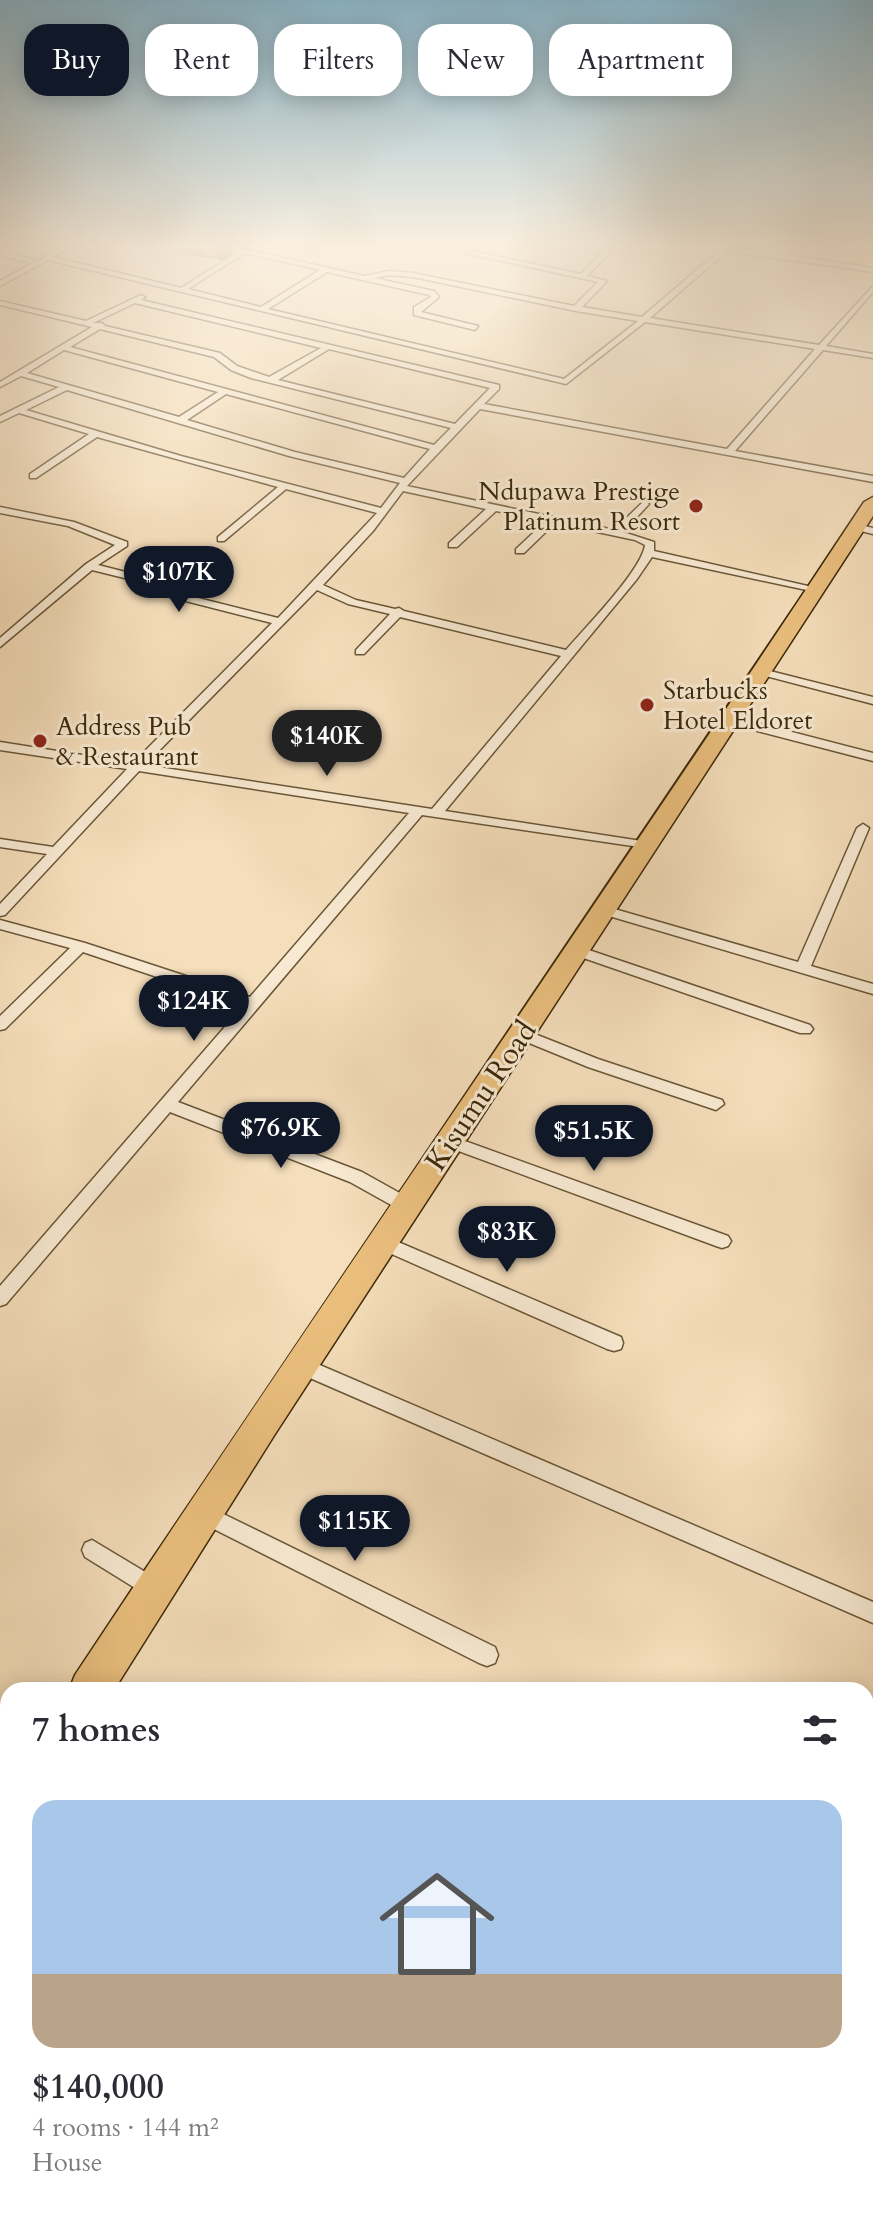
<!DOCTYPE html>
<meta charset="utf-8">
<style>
:root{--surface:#fff;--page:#f7f7f7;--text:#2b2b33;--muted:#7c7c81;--line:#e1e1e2;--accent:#111827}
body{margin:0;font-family:Cardo,serif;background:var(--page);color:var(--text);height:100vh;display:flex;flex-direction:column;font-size:30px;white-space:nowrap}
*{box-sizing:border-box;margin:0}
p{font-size:26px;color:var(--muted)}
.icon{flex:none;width:44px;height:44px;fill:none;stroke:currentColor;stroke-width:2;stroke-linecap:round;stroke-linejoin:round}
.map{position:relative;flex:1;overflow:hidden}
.drawer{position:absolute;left:0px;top:1682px;width:874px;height:536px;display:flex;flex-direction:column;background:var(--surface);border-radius:24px 24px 0 0;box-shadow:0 4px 20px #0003}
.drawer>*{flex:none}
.banner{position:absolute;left:24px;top:24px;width:826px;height:72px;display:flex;gap:16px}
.price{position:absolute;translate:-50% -68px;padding:0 18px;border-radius:28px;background:var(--accent);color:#fff;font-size:26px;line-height:52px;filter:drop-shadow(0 2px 4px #0008)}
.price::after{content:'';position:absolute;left:50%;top:48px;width:24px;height:18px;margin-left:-12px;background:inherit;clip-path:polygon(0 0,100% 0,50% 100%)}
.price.on{background:#222;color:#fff}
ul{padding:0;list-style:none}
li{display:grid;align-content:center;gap:16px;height:424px;padding:0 32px}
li+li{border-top:2px solid var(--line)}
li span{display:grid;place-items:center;height:248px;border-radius:24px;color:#555}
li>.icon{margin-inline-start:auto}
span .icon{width:144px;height:144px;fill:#fffc;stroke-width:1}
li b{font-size:34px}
h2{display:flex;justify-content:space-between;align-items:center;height:96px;padding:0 32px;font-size:34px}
.pill{padding:0 28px;border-radius:24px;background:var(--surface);box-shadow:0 4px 20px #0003;font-size:28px;line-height:72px}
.pill.on{background:var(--accent);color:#fff}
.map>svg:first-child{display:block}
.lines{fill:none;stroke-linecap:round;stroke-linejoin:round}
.street-casing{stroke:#6a5636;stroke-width:3}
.highway-casing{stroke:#3c2809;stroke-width:3}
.street{fill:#f8ead3;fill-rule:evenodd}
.highway{fill:#eabf7e;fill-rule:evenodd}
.wall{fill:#b47a5d;stroke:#3c2809;stroke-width:2}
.shaded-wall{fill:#92634c;stroke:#3c2809;stroke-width:2}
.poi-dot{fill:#8f2418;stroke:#f8ead3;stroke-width:3}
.labels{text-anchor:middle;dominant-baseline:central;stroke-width:6;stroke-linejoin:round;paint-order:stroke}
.far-poi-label{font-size:26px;fill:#3c2809;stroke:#f8ead3;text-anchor:start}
.street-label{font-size:30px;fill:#3c2809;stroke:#f8ead3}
</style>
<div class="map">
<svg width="873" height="2218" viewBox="0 0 873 2218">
<rect width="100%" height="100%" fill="#f5debb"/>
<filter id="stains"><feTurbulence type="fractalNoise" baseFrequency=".0025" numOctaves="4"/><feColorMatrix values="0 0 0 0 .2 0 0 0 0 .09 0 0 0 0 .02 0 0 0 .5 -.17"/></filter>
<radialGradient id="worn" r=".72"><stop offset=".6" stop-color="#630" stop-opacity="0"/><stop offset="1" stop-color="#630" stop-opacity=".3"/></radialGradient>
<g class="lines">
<defs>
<path id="street" d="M64,246H72L53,257L181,288L238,252L219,246H232L364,276L389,271L413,273L574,306L598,282L433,246H447L581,274L609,246H616L587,276L607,281L582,307L642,317L720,250L707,246H731L873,268V272L727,251L650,318L819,345L873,286V292L826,346L873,354V358L823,350L735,451L873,476V482L480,409L407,486L614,530L644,501L649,504L623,532L654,542V551L821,589L816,592L652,557L637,579L445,811L648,842L653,843V849L422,815L178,1102L362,1172L414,1201L417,1206L414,1211H402L350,1182L170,1112L6,1304L0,1306V1286L243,1006L83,952L5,1029L0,1030V1016L70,948L0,929V920L85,943L250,997L409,813L139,771L5,915L0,916V904L47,854L0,847V839L53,847L127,769L0,750V742L133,763L272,623L170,597L153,585L92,570L0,647V638L86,564L115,545L68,526L0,513V507L74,522L127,542V546L98,565L161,581L178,593L278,618L377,513L286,489L224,541H218V537L278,487L97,437L36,478H30V474L89,434L19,413L0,422V416L59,387L21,376L0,387V382L92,327L0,305V301L86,321L141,295L145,297L141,300L499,385V389L484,404L727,449L815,349L645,322L566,384L48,260L0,286V281L32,263L0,255V251L38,261ZM245,253L320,270L261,307L188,289ZM327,272L429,295L431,297L414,307V315L475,330L478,326L421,312L439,297L434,291L374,278L389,275L413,277L576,311L638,321L564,379L268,309ZM135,303L321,348L269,377L237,366L220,353L105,326L102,323H93ZM100,329L214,357L231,370L251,378L451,428L434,445L70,347ZM329,349L490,388L455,424L278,380ZM64,350L218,392L179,417L27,373ZM67,390L289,456L400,483L381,508L181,456L26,410ZM226,394L430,449L404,478L295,452L187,420ZM403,491L486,509L449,543V547H457L496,511L546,521L516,549V553H524L555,523L635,540L645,545C642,570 584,629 566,650L404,611L399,608L395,609L356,600L323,585L373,531ZM317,590L348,604L390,614L356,650V654H364L400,617L561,656L432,809L145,765Z
M856,524L873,528V534L853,529V525Z
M762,669L873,697V704L758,674L756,672Z
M730,716L873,753V761L726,723L724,720Z
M863,824L869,828L811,966L873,984V994L599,913L597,910L604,906L798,962L857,828Z
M577,946L810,1025L813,1029L810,1033H800L572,954L570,951Z
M522,1029L598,1059L722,1100L724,1104L716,1110L588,1067L517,1038L514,1034Z
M451,1136L728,1236L731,1241L728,1246L722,1248L716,1246L445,1146L443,1142L445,1138Z
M384,1236L621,1337L623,1343L621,1349L614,1351L607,1349L378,1248L375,1243L378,1238Z
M301,1357L873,1602V1623L294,1371L292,1365L294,1359Z
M203,1504L495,1647L498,1655L495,1663L487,1666L479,1663L196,1520L193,1513L196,1506Z
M92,1540L162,1582L166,1589L162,1596L155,1599L148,1596L85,1557L82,1550L85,1543Z
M873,1919V1997L866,1994V1921Z"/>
<path id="highway" d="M873,497V516L275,1434L114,1690H69L75,1675C335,1282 604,895 864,502Z
M8,1791V1844L0,1847V1794Z"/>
</defs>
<!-- street casing -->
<use href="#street" class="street-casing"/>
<!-- highway casing -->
<use href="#highway" class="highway-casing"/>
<!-- street -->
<use href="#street" class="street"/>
<!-- highway -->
<use href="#highway" class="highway"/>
</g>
<!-- wall -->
<path class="wall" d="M187,246H230L231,253L222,259L188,253Z"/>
<!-- shaded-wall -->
<path class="shaded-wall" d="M220,246H230L231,253L222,259Z"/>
<!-- sky -->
<linearGradient id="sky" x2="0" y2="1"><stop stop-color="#8ab8cf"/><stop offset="0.44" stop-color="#faf0e0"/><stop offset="1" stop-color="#faf0e0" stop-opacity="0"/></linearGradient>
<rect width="873" height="557" fill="url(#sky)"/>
<!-- markers -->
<g class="poi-dot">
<circle cx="696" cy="506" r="8"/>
<circle cx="647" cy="705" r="8"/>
<circle cx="40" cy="741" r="8"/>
</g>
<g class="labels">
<!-- far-poi labels -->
<g class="far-poi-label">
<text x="680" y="491" text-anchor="end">Ndupawa Prestige<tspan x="680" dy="30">Platinum Resort</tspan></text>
<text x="663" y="690">Starbucks<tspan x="663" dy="30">Hotel Eldoret</tspan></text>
<text x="56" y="726">Address Pub<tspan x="56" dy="30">&amp; Restaurant</tspan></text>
</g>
<!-- street labels -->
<g class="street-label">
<text transform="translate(481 1096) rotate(-56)">Kisumu Road</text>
</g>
</g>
<rect width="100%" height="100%" filter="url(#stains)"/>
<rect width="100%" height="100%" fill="url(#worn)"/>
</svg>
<b class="price" style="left:179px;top:614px">$107K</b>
<b class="price on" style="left:327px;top:778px">$140K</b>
<b class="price" style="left:194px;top:1043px">$124K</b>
<b class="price" style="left:281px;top:1170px">$76.9K</b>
<b class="price" style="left:594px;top:1173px">$51.5K</b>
<b class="price" style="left:507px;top:1274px">$83K</b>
<b class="price" style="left:355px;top:1563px">$115K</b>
<div class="banner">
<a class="pill on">Buy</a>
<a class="pill">Rent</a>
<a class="pill">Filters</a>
<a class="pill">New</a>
<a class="pill">Apartment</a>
</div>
<section class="drawer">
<h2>7 homes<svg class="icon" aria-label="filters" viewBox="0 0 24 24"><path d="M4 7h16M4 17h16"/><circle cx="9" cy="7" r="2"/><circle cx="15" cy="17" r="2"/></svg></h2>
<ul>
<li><span style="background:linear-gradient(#a9c7e8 70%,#b9a48a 0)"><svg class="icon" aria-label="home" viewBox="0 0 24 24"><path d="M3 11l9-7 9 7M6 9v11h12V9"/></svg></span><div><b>$140,000</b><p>4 rooms · 144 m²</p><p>House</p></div></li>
</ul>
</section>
</div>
